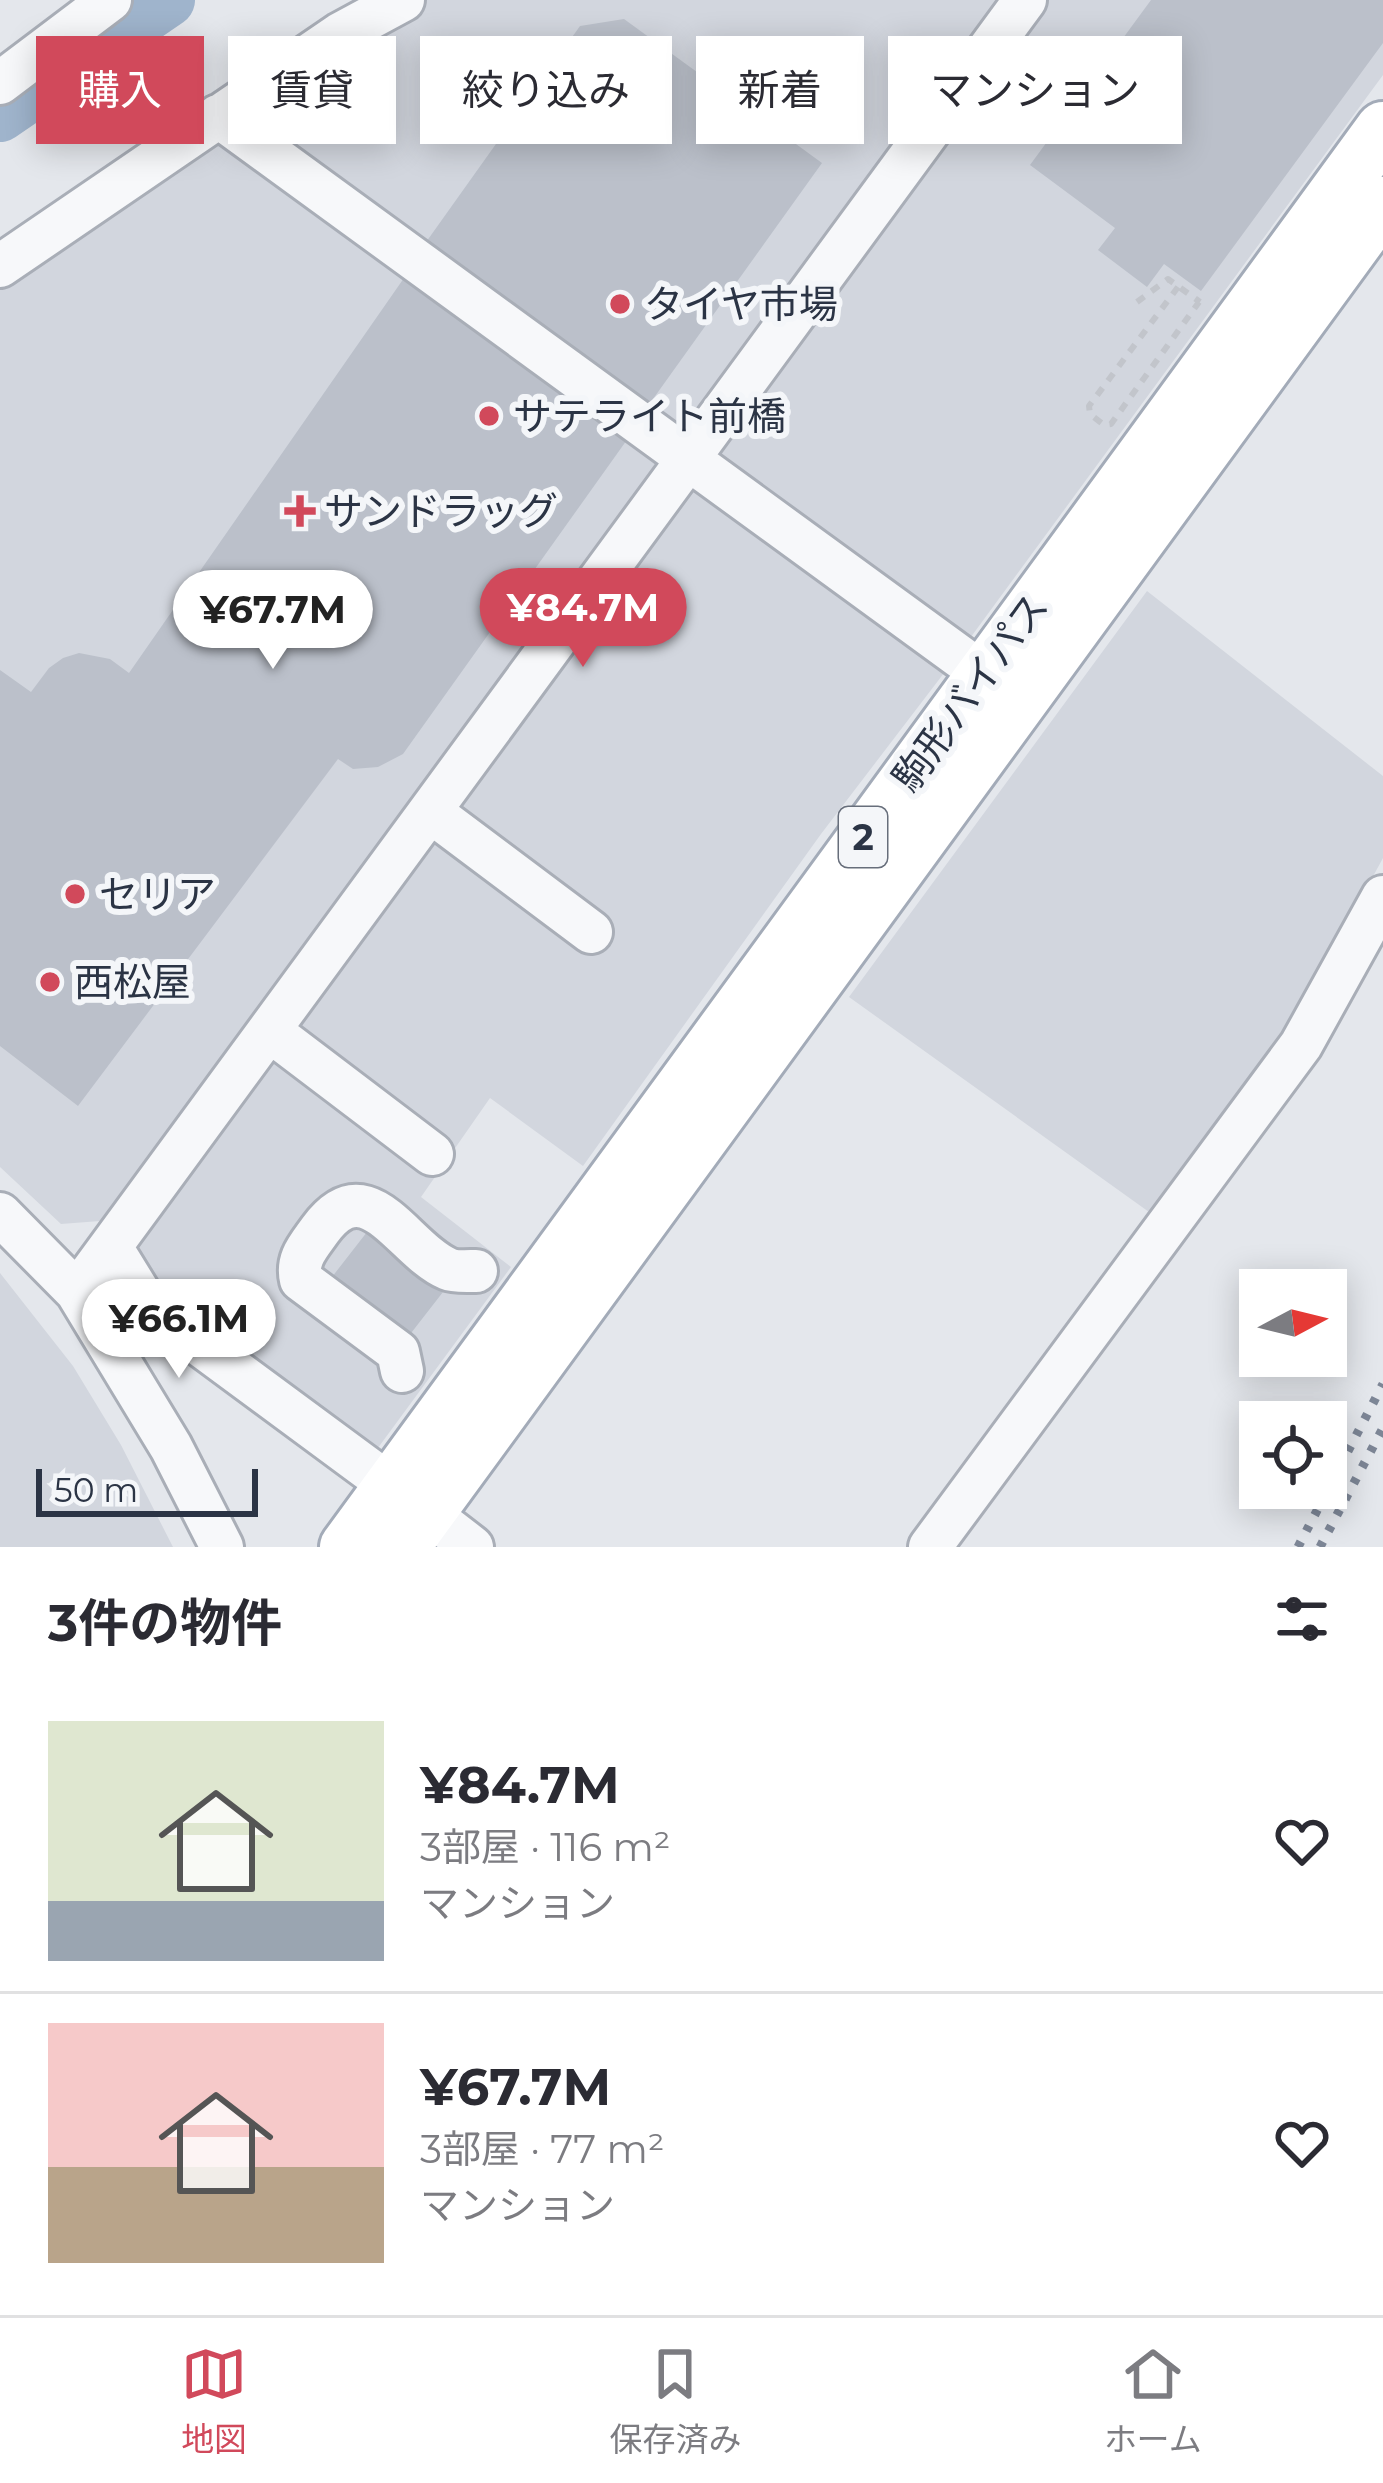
<!DOCTYPE html>
<html lang="ja">
<meta charset="utf-8">
<style>
:root{--surface:#fff;--page:#f2f2f3;--text:#2b2b33;--muted:#7c7c81;--line:#e1e1e2;--accent:#d1495b}
body{margin:0;font-family:Montserrat,"Noto Sans JP",sans-serif;background:var(--page);color:var(--text);height:100vh;display:flex;flex-direction:column;font-size:45px;white-space:nowrap}
*{box-sizing:border-box;margin:0}
p{font-size:39px;color:var(--muted)}
.icon{flex:none;width:66px;height:66px;fill:none;stroke:currentColor;stroke-width:2;stroke-linecap:round;stroke-linejoin:round}
.map{position:relative;height:1547px;overflow:hidden}
.details{display:flex;flex-direction:column;background:var(--surface);flex:1}
.details>*{flex:none}
.banner{position:absolute;left:36px;top:36px;width:1311px;height:108px;display:flex;gap:24px}
.needle{width:78px;rotate:83deg}
.buttons{position:absolute;left:1239px;top:1269px;display:grid;gap:24px}
.buttons a{display:grid;place-items:center;width:108px;height:108px;border-radius:0px;background:var(--surface);box-shadow:0 6px 30px #0003;font-size:60px}
.scale{position:absolute;left:36px;bottom:30px;width:222px;box-sizing:border-box;padding-left:12px;border:6px solid #2b3445;border-top:0;font-size:33px;line-height:42px;white-space:nowrap;color:#2b3445;-webkit-text-stroke:9px #f4f6f9;paint-order:stroke}
.price{position:absolute;translate:-50% -102px;padding:0 27px;border-radius:42px;background:#fff;color:#222;font-size:39px;line-height:78px;filter:drop-shadow(0 3px 6px #0008)}
.price::after{content:'';position:absolute;left:50%;top:72px;width:36px;height:27px;margin-left:-18px;background:inherit;clip-path:polygon(0 0,100% 0,50% 100%)}
.price.on{background:var(--accent);color:#fff}
ul{padding:0;list-style:none}
li{display:flex;align-items:center;gap:36px;height:300px;padding:0 48px}
li+li{border-top:3px solid var(--line)}
li span{display:grid;place-items:center;flex:none;width:336px;height:240px;border-radius:0px;color:#555}
li>.icon{margin-inline-start:auto}
span .icon{width:144px;height:144px;fill:#fffc;stroke-width:1}
li b{font-size:51px}
h2{display:flex;justify-content:space-between;align-items:center;height:144px;padding:0 48px;font-size:51px}
.chip{padding:0 42px;border-radius:0px;background:var(--surface);box-shadow:0 6px 30px #0003;font-size:42px;line-height:108px}
.chip.on{background:var(--accent);color:#fff}
.dock{display:flex;justify-content:space-around;align-items:center;height:168px;border-top:3px solid var(--line);background:var(--surface);font-size:33px;color:var(--muted)}
.dock a{display:grid;justify-items:center;gap:6px}
.dock .on{color:var(--accent)}
.map>svg:first-child{display:block}
.built{fill:#d2d6de}
.lines{fill:none;stroke-linecap:round;stroke-linejoin:round}
.river{stroke:#9fb4cc;stroke-width:54}
.building{fill:#bbc0ca}
.minor-casing{stroke:#a9aeb7;stroke-width:48}
.major-casing{stroke:#a3abb8;stroke-width:60}
.path{stroke:#c2c5cb;stroke-width:6;stroke-dasharray:9 9;stroke-linecap:butt}
.minor{stroke:#f7f8fa;stroke-width:42}
.major{stroke:#fff;stroke-width:54}
.rail{stroke:#7d8696;stroke-width:9;stroke-dasharray:6 12;stroke-linecap:butt}
.poi-dot{fill:#d1495b;stroke:#f4f6f9;stroke-width:4.5}
.labels{text-anchor:middle;dominant-baseline:central;stroke-width:12;stroke-linejoin:round;paint-order:stroke}
.shield{fill:#f4f6f9;stroke:#676e7b;stroke-width:3}
.shield-label{font-size:36px;font-weight:bold;fill:#2b3445}
.poi-label{font-size:39px;fill:#2b3445;stroke:#f4f6f9;text-anchor:start}
.street-label{font-size:39px;fill:#2b3445;stroke:#f4f6f9}
</style>
<div class="map">
<svg width="1383" height="1547" viewBox="0 0 1383 1547">
<rect width="100%" height="100%" fill="#e4e7ec"/>
<!-- built -->
<path class="built" d="M370,0H1383V75L957,656L821,834L583,1166L490,1098L421,1197L511,1267L372,1456L161,1300L131,1246L100,1221L61,1224L0,1167V246Z
M1147,591L1383,776V858L1281,1045L1156,1217L849,997Z
M0,1273L73,1366L121,1445L173,1547H0Z"/>
<g class="lines">
<!-- river -->
<path class="river" d="M0,115L168,0"/>
</g>
<!-- building -->
<path class="building" d="M1151,0H1383V43L1201,291L1164,264L1147,287L1098,250L1115,228L1030,165Z
M624,19L822,163L648,406L424,245L580,26Z
M404,278L629,437L403,754L378,767L353,769L338,759L78,1106L0,1046V670L31,692L49,668L63,658L79,653L110,659L129,673Z
M374,1223L450,1283L401,1346L325,1286Z"/>
<g class="lines">
<defs>
<path id="minor" d="M0,83L110,0
M218,116L982,673
M0,266L340,34L403,0
M431,812L591,932
M270,1031L432,1154
M0,1214L77,1292L171,1447L222,1547
M111,1247L143,1299L157,1313L375,1474
M77,1292L1025,0
M402,1371L398,1352L301,1280C296,1259 308,1247 320,1230C368,1165 403,1250 448,1269C455,1272 468,1271 476,1271
M428,1513L472,1547
M930,1547L1301,1045L1383,897"/>
<path id="major" d="M347,1547L1383,129
M402,1547L1383,204"/>
</defs>
<!-- minor casing -->
<use href="#minor" class="minor-casing"/>
<!-- major casing -->
<use href="#major" class="major-casing"/>
<!-- path -->
<path class="path" d="M1178,287L1089,406L1090,414L1104,425L1111,424L1199,302
M1137,302L1168,279L1200,302"/>
<!-- minor -->
<use href="#minor" class="minor"/>
<!-- major -->
<use href="#major" class="major"/>
<!-- rail -->
<path class="rail" d="M1298,1547L1383,1384
M1320,1547L1383,1428"/>
</g>
<!-- markers -->
<g class="poi-dot">
<circle cx="620" cy="304" r="12"/>
<circle cx="489" cy="416" r="12"/>
<path d="M294 493h12v12h12v12h-12v12h-12v-12h-12v-12h12z"/>
<circle cx="75" cy="894" r="12"/>
<circle cx="50" cy="982" r="12"/>
</g>
<g class="labels">
<!-- shield labels -->
<rect class="shield" x="839" y="807" width="48" height="60" rx="9"/>
<g class="shield-label">
<text x="863" y="837">2</text>
</g>
<!-- poi labels -->
<g class="poi-label">
<text x="644" y="304">タイヤ市場</text>
<text x="513" y="416">サテライト前橋</text>
<text x="324" y="511">サンドラッグ</text>
<text x="99" y="894">セリア</text>
<text x="74" y="982">西松屋</text>
</g>
<!-- street labels -->
<g class="street-label">
<text transform="translate(970 692) rotate(-54)">駒形バイパス</text>
</g>
</g>
</svg>
<div class="buttons">
<a><svg class="needle" viewBox="-14 -14 28 28"><path d="M0-13l5 13h-10z" fill="#e53935"/><path d="M0 13l5-13h-10z" fill="#7c7c81"/></svg></a>
<a><svg class="icon" aria-label="locate" viewBox="0 0 24 24"><circle cx="12" cy="12" r="6"/><path d="M12 2v4M12 18v4M2 12h4M18 12h4"/></svg></a>
</div>
<div class="scale">50 m</div>
<b class="price on" style="left:583px;top:670px">¥84.7M</b>
<b class="price" style="left:273px;top:672px">¥67.7M</b>
<b class="price" style="left:179px;top:1381px">¥66.1M</b>
<div class="banner">
<a class="chip on">購入</a>
<a class="chip">賃貸</a>
<a class="chip">絞り込み</a>
<a class="chip">新着</a>
<a class="chip">マンション</a>
</div>
</div>
<section class="details">
<h2>3件の物件<svg class="icon" aria-label="filters" viewBox="0 0 24 24"><path d="M4 7h16M4 17h16"/><circle cx="9" cy="7" r="2"/><circle cx="15" cy="17" r="2"/></svg></h2>
<ul>
<li><span style="background:linear-gradient(#dfe7d0 75%,#9aa5b1 0)"><svg class="icon" aria-label="home" viewBox="0 0 24 24"><path d="M3 11l9-7 9 7M6 9v11h12V9"/></svg></span><div><b>¥84.7M</b><p>3部屋 · 116 m²</p><p>マンション</p></div><svg class="icon" aria-label="heart" viewBox="0 0 24 24"><path d="M12 20l-8-8c-3-5 5-10 8-4 3-6 11-1 8 4z"/></svg></li>
<li><span style="background:linear-gradient(#f6c9c9 60%,#b9a48a 0)"><svg class="icon" aria-label="home" viewBox="0 0 24 24"><path d="M3 11l9-7 9 7M6 9v11h12V9"/></svg></span><div><b>¥67.7M</b><p>3部屋 · 77 m²</p><p>マンション</p></div><svg class="icon" aria-label="heart" viewBox="0 0 24 24"><path d="M12 20l-8-8c-3-5 5-10 8-4 3-6 11-1 8 4z"/></svg></li>
</ul>
</section>
<nav class="dock">
<a class="on"><svg class="icon" aria-label="map" viewBox="0 0 24 24"><path d="M3 6l6-2 6 2 6-2v14l-6 2-6-2-6 2zM9 4v14M15 6v14"/></svg>地図</a>
<a><svg class="icon" aria-label="saved" viewBox="0 0 24 24"><path d="M7 4h10v16l-5-4-5 4z"/></svg>保存済み</a>
<a><svg class="icon" aria-label="home" viewBox="0 0 24 24"><path d="M3 11l9-7 9 7M6 9v11h12V9"/></svg>ホーム</a>
</nav>
